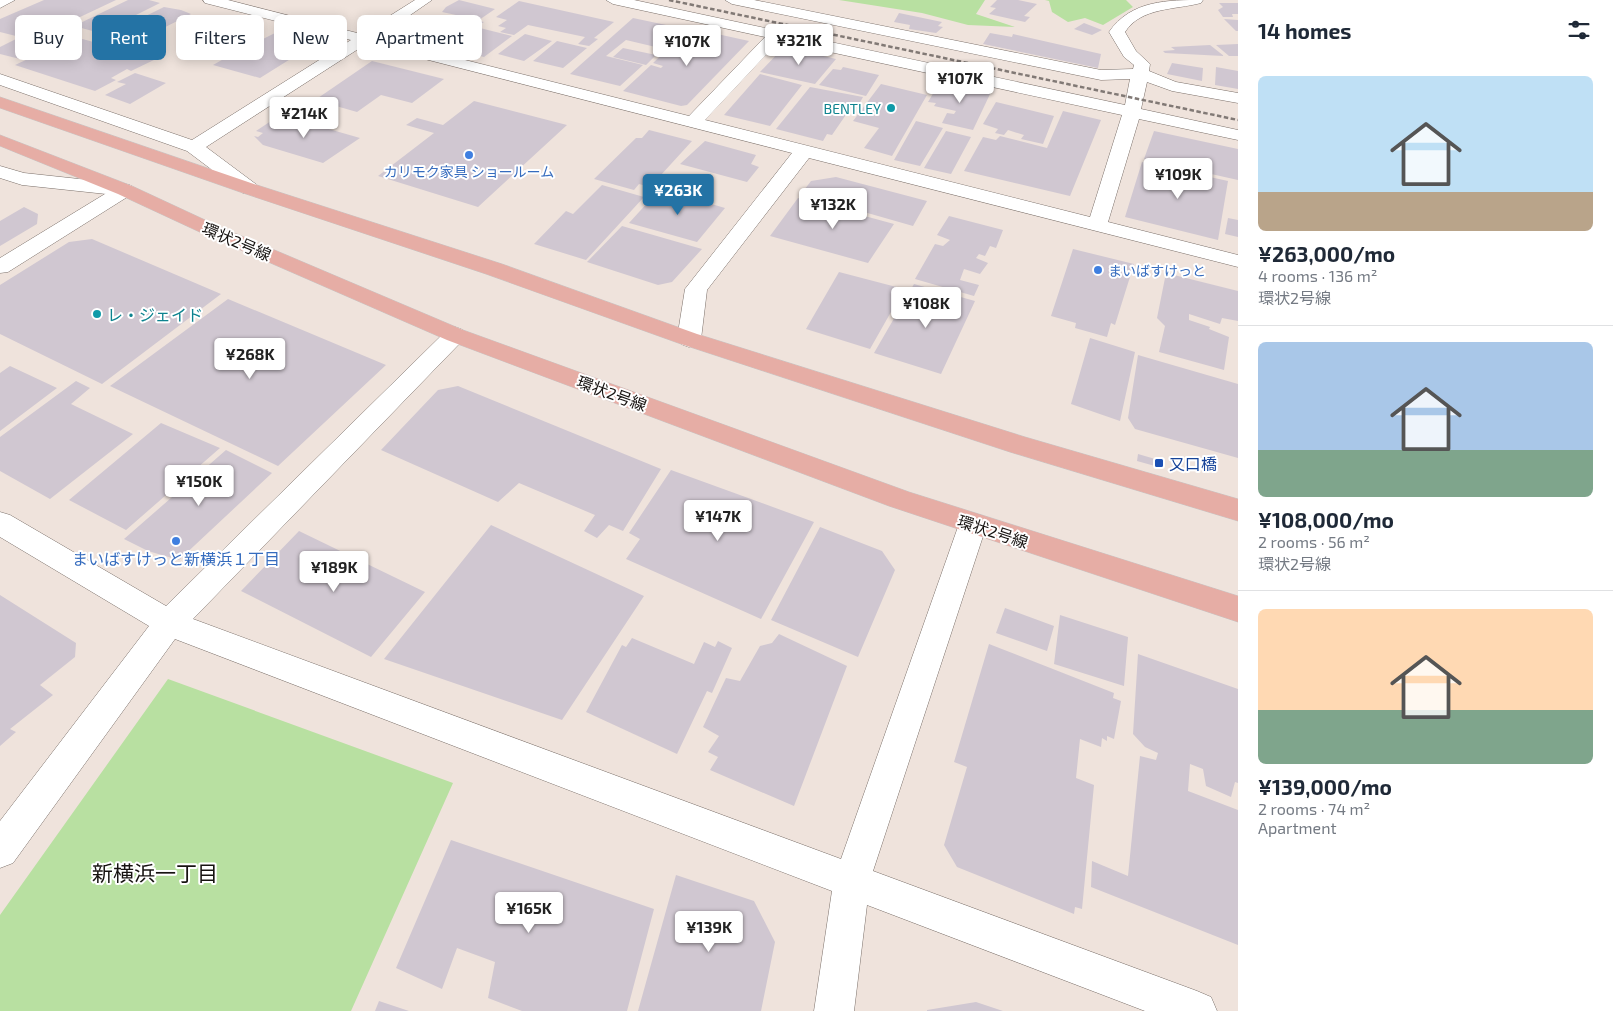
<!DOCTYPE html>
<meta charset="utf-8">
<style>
:root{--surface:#fff;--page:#f2f2f3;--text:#1f2937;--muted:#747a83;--line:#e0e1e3;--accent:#2473a5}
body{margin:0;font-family:"Exo 2","Noto Sans JP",sans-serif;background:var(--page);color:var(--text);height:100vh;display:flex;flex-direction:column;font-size:19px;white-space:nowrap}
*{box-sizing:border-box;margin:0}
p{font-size:16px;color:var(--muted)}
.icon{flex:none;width:28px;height:28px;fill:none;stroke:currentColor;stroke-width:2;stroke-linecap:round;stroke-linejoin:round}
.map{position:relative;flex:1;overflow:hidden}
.side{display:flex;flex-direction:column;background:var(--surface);width:375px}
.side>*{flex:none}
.banner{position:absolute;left:15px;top:15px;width:475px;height:45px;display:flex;gap:10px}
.price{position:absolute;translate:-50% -42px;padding:0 11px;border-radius:5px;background:#fff;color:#222;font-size:16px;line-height:32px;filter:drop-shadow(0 1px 2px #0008)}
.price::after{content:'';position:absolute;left:50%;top:30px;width:15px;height:11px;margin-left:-8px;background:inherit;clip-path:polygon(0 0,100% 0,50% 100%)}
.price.current{background:var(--accent);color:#fff}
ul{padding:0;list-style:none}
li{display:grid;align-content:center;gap:10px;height:265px;padding:0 20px}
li+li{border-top:1px solid var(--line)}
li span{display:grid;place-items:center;height:155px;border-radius:8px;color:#555}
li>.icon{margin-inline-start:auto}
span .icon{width:90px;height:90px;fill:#fffc;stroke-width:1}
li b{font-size:21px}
h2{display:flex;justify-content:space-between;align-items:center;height:60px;padding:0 20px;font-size:21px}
.tag{padding:0 18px;border-radius:8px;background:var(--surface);box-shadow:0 2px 12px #0003;font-size:18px;line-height:45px}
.tag.current{background:var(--accent);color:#fff}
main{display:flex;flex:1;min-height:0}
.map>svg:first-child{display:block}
.green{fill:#b8e0a1}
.building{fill:#d0c7d1}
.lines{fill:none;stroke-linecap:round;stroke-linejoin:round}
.street-casing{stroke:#7b706a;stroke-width:1}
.secondary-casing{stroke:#7b706a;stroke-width:1}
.primary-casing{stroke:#c7c6c6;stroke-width:1}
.street{fill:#fff;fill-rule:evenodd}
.secondary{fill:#fff;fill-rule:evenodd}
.primary{fill:#e6ada5;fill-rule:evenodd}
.rail{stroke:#817975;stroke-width:2.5;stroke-dasharray:4.5 2.5;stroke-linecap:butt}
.culture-dot{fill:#0f9aa8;stroke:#fff;stroke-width:2}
.shop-dot{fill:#3f7fe0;stroke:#fff;stroke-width:2}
.transit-dot{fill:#1a4fb4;stroke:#fff;stroke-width:2}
.labels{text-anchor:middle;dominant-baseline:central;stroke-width:4;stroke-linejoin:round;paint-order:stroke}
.far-culture-label{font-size:14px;fill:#0d838f;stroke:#fff;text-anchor:end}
.far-shop-label{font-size:14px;fill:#366cbe;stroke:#fff}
.street-label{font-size:16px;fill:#161210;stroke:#fff}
.culture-label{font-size:16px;fill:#0d838f;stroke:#fff;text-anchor:start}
.transit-label{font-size:16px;fill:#164399;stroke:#fff;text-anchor:start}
.shop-label{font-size:16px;fill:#366cbe;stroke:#fff}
.near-neighbourhood-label{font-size:21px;fill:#161210;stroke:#fff}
</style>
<main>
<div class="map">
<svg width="1238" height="1011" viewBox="0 0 1238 1011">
<rect width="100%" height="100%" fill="#efe3dc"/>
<!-- green -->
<path class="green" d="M839,0H985L976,14L1015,27L968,25L922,13Z
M1045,0H1126L1133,7L1103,25L1085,18L1068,22L1052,12L1049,1Z
M168,679L453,783L351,1011H0V915Z"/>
<!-- building -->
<path class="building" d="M44,0H116L61,26L77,32L20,59L0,54V47L20,37L0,32V19Z
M128,0H149L160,3L100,33L74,26Z
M459,0L495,9L479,20L442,12L446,7Z
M997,0H1018L1037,4L1024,16L1030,17L1025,22L989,14L996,8L990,7Z
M519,1L614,22L594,38L598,39L589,46L578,44L585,37L528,25L514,35L500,32L506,28L498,26L507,20L496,17Z
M1219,3H1238V14H1232L1233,17H1223L1218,10L1223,7Z
M164,7L181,10L191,14L136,42L107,35Z
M899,13L942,22L938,26L943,27L936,33L909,29L910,25L894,22Z
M633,18L685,29L664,49L626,40L606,56L643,65L620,86L570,74Z
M469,19L484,22L476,27L512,36L484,57L436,45L466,24H462Z
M1224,19L1238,20V31H1236Z
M1084,23L1102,30L1092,35L1074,29Z
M690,28L749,41L687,105L681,106L623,91L651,65L661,68L663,66L653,63Z
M275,33L316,43L260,78L213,65L227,57L233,60L264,42L259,41Z
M990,33L1012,37L1013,34L1101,54L1098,68L983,44Z
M525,34L552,41L524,61L498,54Z
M75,37L156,59L131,71L127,69L111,78L116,80L95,91L15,65Z
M557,41L587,48L563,68L533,61Z
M1238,44V56H1229L1216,45Z
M1210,45L1224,56L1165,53L1163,51L1175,50L1171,47Z
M623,48L656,55L646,65L613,57Z
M794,49L836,59L815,84L760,72L781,50Z
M372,61L444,79L412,103L381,95L357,112L315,100Z
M1172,63L1203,68L1202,81L1167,74Z
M843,67L879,75L866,96L819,85L833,69L841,70Z
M1216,67L1238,71V89L1215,85Z
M135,73L166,83L130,104L105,95L126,84L117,82Z
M760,74L802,85L770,126L724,115Z
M940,82L991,92L973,130L942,123L947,113L954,114L956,111L934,106L936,103L928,102Z
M881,84L927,95L892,156L864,148L879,128L853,121Z
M810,87L863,97L858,106H852L832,135L827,134L823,141L776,129Z
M474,101L567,125L478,207L378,176L434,133L406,125L417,118L443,125Z
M996,102L1054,116L1043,144L1021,139L1024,135L1008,130L1004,135L995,133L998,129L983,124Z
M1063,111L1101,120L1070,196L964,171L983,137L996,140L1000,136L1047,148Z
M280,115L360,138L323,163L263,145L254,136L258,137L263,133L256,131Z
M916,121L943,128L920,166L894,160Z
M649,130L692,141L650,187L639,184L634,190L594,179L636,138H642Z
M946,131L971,137L951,174L924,168Z
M1154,131L1238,149V180L1144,159Z
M705,141L756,155L751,164L759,167L747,182L680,164Z
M1142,162L1228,181L1218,240L1125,217Z
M836,177L927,201L913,226L801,194L811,181Z
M602,185L644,197L586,260L534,244L566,211L573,214Z
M660,189L725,208L697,242L629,223Z
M798,198L828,206L894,224L868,263L770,236Z
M24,207L38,214L37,224L0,246V221Z
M949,216L1003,230L996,248L990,246L985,256L979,254L976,258L988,263L980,274L964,269L960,280L979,285L974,296L915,279L935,244L943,246L950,240L937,235Z
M1228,218L1238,220V237L1225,234Z
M622,226L702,249L672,282L658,285L587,262Z
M92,239L221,294L102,384L0,334V285L69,242Z
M1073,249L1134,264L1115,325L1111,323L1107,337L1075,328L1076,323L1051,316Z
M839,272L904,289L870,349L806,329Z
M1166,273L1238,291V321L1222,318L1220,324L1189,314V320L1210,327L1209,329L1229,337L1224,370L1159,352L1165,326L1157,318Z
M914,284L975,301L941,374L874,353Z
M228,299L386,365L278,466L110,386Z
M1090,338L1135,352L1120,421L1071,404Z
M1138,355L1238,384V458L1135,429L1128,418Z
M10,366L57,388L0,431V373Z
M76,381L90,388L71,404L133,434L50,499L0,471V437Z
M458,386L661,469L623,531L609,525L597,538L584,531L595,515L519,483L498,502L381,450L438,390Z
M161,423L220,448L126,530L69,500Z
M226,450L272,473L179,560L148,551L124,539Z
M1138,454L1162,461V468L1137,461Z
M671,470L814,522L761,619L626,559L640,539L629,533Z
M491,525L644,596L562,720L384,659Z
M820,527L882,551L895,570L858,657L771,620Z
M299,531L425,592L371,657L241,591Z
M0,595L76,643L75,657L40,685L53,695L10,729L16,732L0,746Z
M1005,608L1054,626L1047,651L996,633Z
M1060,615L1128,637L1124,686L1054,664Z
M779,634L847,666L794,806L710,770L718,757L708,752L719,736L703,727L726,678L740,681L760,646L772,643Z
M632,638L694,664L704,642L715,647L718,641L732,648L712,693L707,691L677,754L586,712L622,645L626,647Z
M989,644L1114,693L1113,698L1121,701L1114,739L1107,736V741L1102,738L1101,747L1080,739L1076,778L1094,785L1082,909L1075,907L1074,914L957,867L944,845L967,767L954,762Z
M1138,654L1238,689V783L1235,782L1231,797L1206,786L1203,769L1190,764L1188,791L1238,810V945L1091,887L1092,861L1128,876L1140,756L1156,760L1158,753L1145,747L1133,734Z
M451,840L654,909L627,1011H522L488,998L495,962L457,948L442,989L396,968Z
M676,875L754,901L775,942L761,1011H638Z
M379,1001L409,1011H375Z
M976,1002L1003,1011H927V1010Z"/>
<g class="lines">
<defs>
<path id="street" d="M0,0H15L0,8Z
M203,0H228L361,34L415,0H432L377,38L689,116L765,37L613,4L606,0H634L1125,105L1130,79L1101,80L732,4L725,0H754L1101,70L1133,69L1134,65L1124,57L1109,32C1131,0 1168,0 1203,0L1201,3C1175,10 1141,7 1125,32L1136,51L1150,64L1149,71L1176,82L1238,93V103L1172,91L1147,82L1141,109L1238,130V140L1139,119L1108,222L1238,255V267L809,158L707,290L701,339L697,344L689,347L681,344L677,339L685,289L792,153L366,44L206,147L257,185L260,189L257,193H243L187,151L0,85V74L192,140L351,40L205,3ZM779,41L1122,115L1090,217L705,120Z
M0,166L24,173L125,184L132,186L135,190L132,194L125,196L22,185L0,178Z
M455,327L463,330L467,335L463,340L193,619L841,859L959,524L963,516L973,513L983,516L987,524L873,871L1197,991L1211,997L1217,1011H1145L867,905L854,1011H814L832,891L175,639L13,863L0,868V821L149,626L0,537V512L10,515L166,606L447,330Z"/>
<path id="secondary" d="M125,184L132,186L135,190L132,194L8,272L0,273V258L118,186Z"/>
<path id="primary" d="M0,97L257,185L502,264L697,334L1025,437L1238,499V521L1010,452L681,344L486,274L243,193L0,108Z
M0,135L132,186L218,226L463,330L909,492L1238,596V622L889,506L447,340L204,234L118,194L0,146Z"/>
</defs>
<!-- street casing -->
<use href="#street" class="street-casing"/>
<!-- secondary casing -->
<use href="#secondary" class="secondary-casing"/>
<!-- primary casing -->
<use href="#primary" class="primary-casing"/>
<!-- street -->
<use href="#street" class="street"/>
<!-- secondary -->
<use href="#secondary" class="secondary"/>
<!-- primary -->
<use href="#primary" class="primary"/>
<!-- rail -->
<path class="rail" d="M669,0L1238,120"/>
</g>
<!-- markers -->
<g class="culture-dot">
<circle cx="891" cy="108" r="5"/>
<circle cx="97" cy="314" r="5"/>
</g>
<g class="shop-dot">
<circle cx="469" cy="155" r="5"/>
<circle cx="1098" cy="270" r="5"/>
<circle cx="176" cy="541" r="5"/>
</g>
<rect class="transit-dot" x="1154" y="458" width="10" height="10" rx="2.5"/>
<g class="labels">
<!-- far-culture labels -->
<g class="far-culture-label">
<text x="881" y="108">BENTLEY</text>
</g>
<!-- far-shop labels -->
<g class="far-shop-label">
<text x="469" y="171">カリモク家具 ショールーム</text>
<text x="1108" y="270" text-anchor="start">まいばすけっと</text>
</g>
<!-- street labels -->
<g class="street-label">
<text transform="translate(237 241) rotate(23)">環状2号線</text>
<text transform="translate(612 393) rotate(20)">環状2号線</text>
<text transform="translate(993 531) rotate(18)">環状2号線</text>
</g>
<!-- culture labels -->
<g class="culture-label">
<text x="107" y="314">レ・ジェイド</text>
</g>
<!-- transit labels -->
<g class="transit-label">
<text x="1169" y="463">又口橋</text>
</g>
<!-- shop labels -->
<g class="shop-label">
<text x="176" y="558">まいばすけっと新横浜１丁目</text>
</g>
<!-- near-neighbourhood labels -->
<g class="near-neighbourhood-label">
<text x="155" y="872">新横浜一丁目</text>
</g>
</g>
</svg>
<b class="price" style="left:799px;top:66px">¥321K</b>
<b class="price" style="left:687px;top:67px">¥107K</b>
<b class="price" style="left:960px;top:104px">¥107K</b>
<b class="price" style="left:304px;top:139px">¥214K</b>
<b class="price" style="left:1178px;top:200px">¥109K</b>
<b class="price current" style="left:678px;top:216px">¥263K</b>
<b class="price" style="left:833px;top:230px">¥132K</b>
<b class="price" style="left:926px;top:329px">¥108K</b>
<b class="price" style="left:250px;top:380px">¥268K</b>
<b class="price" style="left:199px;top:507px">¥150K</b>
<b class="price" style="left:718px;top:542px">¥147K</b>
<b class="price" style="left:334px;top:593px">¥189K</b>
<b class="price" style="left:529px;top:934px">¥165K</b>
<b class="price" style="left:709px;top:953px">¥139K</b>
<div class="banner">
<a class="tag">Buy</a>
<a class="tag current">Rent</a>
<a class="tag">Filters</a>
<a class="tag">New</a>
<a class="tag">Apartment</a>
</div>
</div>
<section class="side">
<h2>14 homes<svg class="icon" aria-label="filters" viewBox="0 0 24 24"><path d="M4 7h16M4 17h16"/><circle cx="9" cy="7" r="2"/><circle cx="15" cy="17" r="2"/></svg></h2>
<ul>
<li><span style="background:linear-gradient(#bfe0f5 75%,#b9a48a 0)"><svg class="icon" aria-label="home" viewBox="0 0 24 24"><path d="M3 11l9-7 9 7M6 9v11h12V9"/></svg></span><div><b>¥263,000/mo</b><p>4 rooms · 136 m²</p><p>環状2号線</p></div></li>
<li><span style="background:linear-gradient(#a9c7e8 70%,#7fa58c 0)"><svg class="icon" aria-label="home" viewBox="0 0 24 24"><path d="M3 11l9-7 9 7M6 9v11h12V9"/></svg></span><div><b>¥108,000/mo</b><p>2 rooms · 56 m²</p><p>環状2号線</p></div></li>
<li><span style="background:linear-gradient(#ffd9b3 65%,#7fa58c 0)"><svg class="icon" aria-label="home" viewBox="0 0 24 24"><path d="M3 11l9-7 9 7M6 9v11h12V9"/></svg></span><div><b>¥139,000/mo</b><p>2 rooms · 74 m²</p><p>Apartment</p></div></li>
</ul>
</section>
</main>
